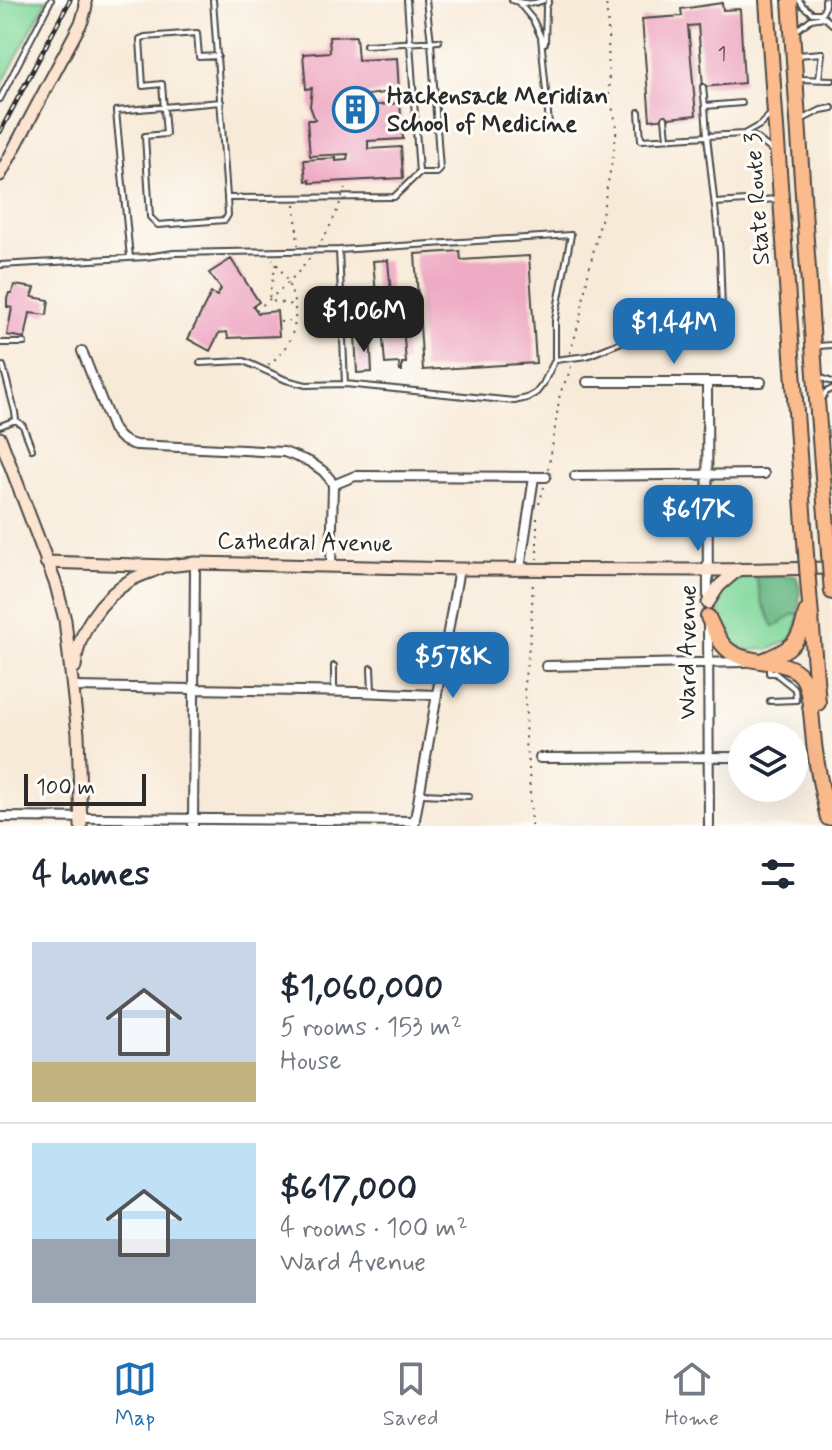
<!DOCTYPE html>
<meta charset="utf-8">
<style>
:root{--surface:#fff;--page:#f2f2f3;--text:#1f2937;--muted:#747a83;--line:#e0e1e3;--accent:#1f6fb2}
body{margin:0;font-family:Mynerve,sans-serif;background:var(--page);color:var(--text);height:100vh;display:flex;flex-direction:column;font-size:30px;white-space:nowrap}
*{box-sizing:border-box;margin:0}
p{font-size:26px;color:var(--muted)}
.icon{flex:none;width:44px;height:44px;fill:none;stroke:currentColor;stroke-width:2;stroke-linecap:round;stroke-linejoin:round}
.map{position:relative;height:826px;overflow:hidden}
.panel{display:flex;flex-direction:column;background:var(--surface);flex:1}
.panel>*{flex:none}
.tools{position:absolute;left:728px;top:722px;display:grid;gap:16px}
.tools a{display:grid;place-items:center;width:80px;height:80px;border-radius:50%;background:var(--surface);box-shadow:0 8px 32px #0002;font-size:40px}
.scale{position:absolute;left:24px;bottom:20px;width:122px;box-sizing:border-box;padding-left:8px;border:4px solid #2b2b2b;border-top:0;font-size:22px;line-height:28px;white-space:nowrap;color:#2b2b2b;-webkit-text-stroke:6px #fdfcf7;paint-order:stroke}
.price{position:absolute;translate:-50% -68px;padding:0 18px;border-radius:16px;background:var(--accent);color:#fff;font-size:26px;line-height:52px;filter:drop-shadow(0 2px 4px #0008)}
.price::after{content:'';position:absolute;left:50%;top:48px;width:24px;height:18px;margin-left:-12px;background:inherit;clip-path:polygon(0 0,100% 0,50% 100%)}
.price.current{background:#222;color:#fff}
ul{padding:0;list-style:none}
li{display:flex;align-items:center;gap:24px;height:200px;padding:0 32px}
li+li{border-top:2px solid var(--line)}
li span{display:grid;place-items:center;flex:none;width:224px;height:160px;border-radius:0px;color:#555}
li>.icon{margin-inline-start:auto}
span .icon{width:96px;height:96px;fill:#fffc;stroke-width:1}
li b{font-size:34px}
h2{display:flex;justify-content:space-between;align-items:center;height:96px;padding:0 32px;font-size:34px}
.tabs{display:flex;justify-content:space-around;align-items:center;height:112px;border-top:2px solid var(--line);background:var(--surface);font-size:22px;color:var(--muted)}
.tabs a{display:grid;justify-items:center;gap:4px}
.tabs .current{color:var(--accent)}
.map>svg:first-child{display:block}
.green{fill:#81d89c;stroke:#568264;stroke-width:2}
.forest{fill:#68b884;stroke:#4a7258;stroke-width:2}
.building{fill:#eea9c3}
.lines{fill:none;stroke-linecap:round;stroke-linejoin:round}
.lane-casing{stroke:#4a4845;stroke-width:8}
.street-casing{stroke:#4a4845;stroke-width:12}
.secondary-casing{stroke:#4a4845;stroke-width:15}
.highway-casing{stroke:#4a4845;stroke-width:18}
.path{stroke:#4a4845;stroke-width:2;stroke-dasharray:2 6;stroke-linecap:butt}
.lane{stroke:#fff;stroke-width:4}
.street{stroke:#fff;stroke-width:8}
.secondary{stroke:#fde4d1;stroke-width:11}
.highway{stroke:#fbbb8d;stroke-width:14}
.rail-casing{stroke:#2b2b2b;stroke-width:5}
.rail{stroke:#fdfcf7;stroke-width:2;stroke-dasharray:6;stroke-linecap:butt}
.highway-bridge-casing{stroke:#4a4845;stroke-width:18;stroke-linecap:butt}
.path-bridge{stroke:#4a4845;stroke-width:2;stroke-dasharray:2 6;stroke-linecap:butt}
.highway-bridge{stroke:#fbbb8d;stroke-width:14}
.labels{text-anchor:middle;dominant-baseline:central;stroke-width:6;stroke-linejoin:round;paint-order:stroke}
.number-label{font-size:20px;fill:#5c4a51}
.poi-label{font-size:24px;font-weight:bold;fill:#2b2b2b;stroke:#fdfcf7;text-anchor:start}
.street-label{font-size:24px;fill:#2b2b2b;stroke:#fdfcf7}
</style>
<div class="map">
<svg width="832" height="826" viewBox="0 0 832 826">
<rect width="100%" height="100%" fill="#fdfcf7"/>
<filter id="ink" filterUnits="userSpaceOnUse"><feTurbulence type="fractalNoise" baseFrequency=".0125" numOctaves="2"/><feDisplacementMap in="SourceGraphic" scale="16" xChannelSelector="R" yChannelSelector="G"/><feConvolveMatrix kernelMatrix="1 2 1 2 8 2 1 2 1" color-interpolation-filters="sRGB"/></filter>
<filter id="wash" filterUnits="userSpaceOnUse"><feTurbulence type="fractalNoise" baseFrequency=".006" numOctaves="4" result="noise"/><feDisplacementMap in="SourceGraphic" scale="32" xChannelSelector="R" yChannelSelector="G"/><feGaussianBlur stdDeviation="1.8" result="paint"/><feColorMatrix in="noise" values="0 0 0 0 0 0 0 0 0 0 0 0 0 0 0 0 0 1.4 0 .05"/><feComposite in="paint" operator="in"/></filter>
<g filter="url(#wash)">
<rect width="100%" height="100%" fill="#f8ead8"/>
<!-- green -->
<path class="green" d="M0,0H47L0,88Z
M756,577L762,602L774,627L793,614L799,615L793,638L771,649L749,650L731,644L721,630L719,595L732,580Z"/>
<!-- forest -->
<path class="forest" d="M796,575L800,588L799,615L793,614L774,627L762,602L756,577Z"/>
<g id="blocks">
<!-- building -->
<path class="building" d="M722,3L723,10L740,9L744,83L703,87L698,25L688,26L696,115L650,120L642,19L682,16L681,9Z
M356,36L358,60L397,58L399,91L367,95L368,106L400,103L403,139L368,141V149L401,147L403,178L310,183V180L306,181L304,160L336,158V161L347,160L348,154L310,156L307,120H315L310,106L312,88L306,89L303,54L330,52L329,37Z
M460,251L461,260L529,256L536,363L423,370L415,254Z
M231,259L259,302L253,306L258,313L277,311L279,336L228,338L227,332L219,333L210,351L188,339L211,293L217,296L221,289L209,273Z
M388,260L392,305L377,306L373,261Z
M14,285L35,288L32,297L49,300L47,315L30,313L25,338L7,335L12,308L7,307V299L9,293H12Z
M402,313L406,363H402V371H400L399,363L385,364L381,314Z
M370,334L372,372L357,373L355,335Z"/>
</g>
</g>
<g filter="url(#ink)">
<use href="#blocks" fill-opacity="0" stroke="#4a4845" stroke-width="2"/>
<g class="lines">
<defs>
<path id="lane" d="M213,0L227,197
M407,0L419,173
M512,0C524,4 532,5 544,0
M799,0L803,6L812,13H821
M518,2L533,20L541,37L549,124
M821,15L825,7V0
M797,30L811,19L824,17L832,24
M545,43L546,8L549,0
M366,45L439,41
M798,55L822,53L819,79
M218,56L199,57L197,33L145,37L140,39L143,86L162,84L166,134L145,136L150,217L158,225L225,220L228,215L227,198L394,197L419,173H437L440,170L431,42L426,0
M798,79L832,80
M703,87L705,106
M0,99L51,0
M639,112L641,140L707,136L705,106L742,103
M770,115L760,125L744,134L755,137L773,151
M665,118L667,138
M803,119L821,110L832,108
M715,203L778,199
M130,258L116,111L221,102
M0,265L146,257L174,253L339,250L571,235L555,320V360L543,384L536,393L527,398L514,401L345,384
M0,343H24
M818,346L832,345
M555,360L587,356L624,341L643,326L701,322L722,309L720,252L707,136L744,134
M200,363L244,361L286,380L306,385L345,384L339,250
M819,377L832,382
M821,400L826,392L832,389
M16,420L23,426L32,449
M0,426L16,420L15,412L3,366
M769,666V673H775L795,689L796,700
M371,668L372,692
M334,692V666
M770,701L796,700
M422,794L469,796"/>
<path id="street" d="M82,351L113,429C120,439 124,442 136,445L284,452L310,462L323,471L330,479L333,485
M587,382H761
M707,382L708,601
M575,476L764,474
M333,485L355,476L546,477
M331,566L333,485
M520,569L534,477
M708,623L709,826
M546,666L745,662
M74,687L358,692L437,695
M794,756H795
M540,758L742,757
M0,817L415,821
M414,825L459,569
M193,826L195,563"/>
<path id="secondary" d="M0,175L82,21L86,6L85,0
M0,438L56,585L65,620L78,734L81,826
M46,562L167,566L195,563L459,569L708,570L832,568
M708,603L719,586L739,569
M75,667C77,632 101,598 131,580C140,575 151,572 160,568"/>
<path id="highway" d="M767,0L806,554
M790,0L815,375L829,553
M808,580L818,703
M831,580L832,592
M708,617C713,628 718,641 727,649C747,667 787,656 802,677C812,690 812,733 815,751C818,773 823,796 828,818
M762,661C790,650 801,643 806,612"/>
</defs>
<!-- lane casing -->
<use href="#lane" class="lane-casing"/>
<!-- street casing -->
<use href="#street" class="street-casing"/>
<!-- secondary casing -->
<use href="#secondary" class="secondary-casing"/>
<!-- highway casing -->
<use href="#highway" class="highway-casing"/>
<!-- path -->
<path class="path" d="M295,204L298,245
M276,264L269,298L272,301L294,305
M280,322L295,321
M570,353L579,323L588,274L601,220L613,156L617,127L609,94L608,29L606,0
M268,365C307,336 300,293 273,259
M548,469L553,442L560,393L571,369L570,363
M539,504L544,487
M537,518V559
M531,826L529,769L525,743L526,713L524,684L531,631L533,579"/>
<!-- lane -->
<use href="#lane" class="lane"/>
<!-- street -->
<use href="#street" class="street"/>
<!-- secondary -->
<use href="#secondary" class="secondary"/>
<!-- highway -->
<use href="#highway" class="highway"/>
<defs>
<path id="rail" d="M0,132L70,0"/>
</defs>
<!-- rail casing -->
<use href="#rail" class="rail-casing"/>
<!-- rail -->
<use href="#rail" class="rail"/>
<defs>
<path id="highway-bridge" d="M829,553L831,580
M806,554L808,580"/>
</defs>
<!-- highway-bridge casing -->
<use href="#highway-bridge" class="highway-bridge-casing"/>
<!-- path-bridge -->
<path class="path-bridge" d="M256,310C303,274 331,239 347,181"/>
<!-- highway-bridge -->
<use href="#highway-bridge" class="highway-bridge"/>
</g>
</g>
<!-- icons -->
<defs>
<symbol id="building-ring" viewBox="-11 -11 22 22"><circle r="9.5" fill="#fdfcf7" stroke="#1f6fb2" stroke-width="1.5"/><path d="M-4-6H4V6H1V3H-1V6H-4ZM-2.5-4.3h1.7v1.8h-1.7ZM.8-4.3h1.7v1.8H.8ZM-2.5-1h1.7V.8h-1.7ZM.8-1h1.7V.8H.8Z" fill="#1f6fb2"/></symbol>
</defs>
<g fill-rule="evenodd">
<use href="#building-ring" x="330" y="84" width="51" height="51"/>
</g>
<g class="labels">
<!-- number labels -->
<g class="number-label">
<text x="722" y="54">1</text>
</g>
<!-- poi labels -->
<g class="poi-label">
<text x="387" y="96">Hackensack Meridian<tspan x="387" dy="28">School of Medicine</tspan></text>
</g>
<!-- street labels -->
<g class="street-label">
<text transform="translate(758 199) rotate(-94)">State Route 3</text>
<text transform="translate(305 543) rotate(1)">Cathedral Avenue</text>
<text transform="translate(688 652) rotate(-90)">Ward Avenue</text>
</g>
</g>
</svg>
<div class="tools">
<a><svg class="icon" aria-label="layers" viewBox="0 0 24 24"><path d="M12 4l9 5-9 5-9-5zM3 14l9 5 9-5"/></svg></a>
</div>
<div class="scale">100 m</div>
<b class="price current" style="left:364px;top:354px">$1.06M</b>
<b class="price" style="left:674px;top:366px">$1.44M</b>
<b class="price" style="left:698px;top:553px">$617K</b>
<b class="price" style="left:453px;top:700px">$578K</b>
</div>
<section class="panel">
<h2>4 homes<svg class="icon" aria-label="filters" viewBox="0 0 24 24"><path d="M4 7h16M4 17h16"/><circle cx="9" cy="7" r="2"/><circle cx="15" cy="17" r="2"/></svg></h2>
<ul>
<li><span style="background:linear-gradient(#c9d6e8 75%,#c2b280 0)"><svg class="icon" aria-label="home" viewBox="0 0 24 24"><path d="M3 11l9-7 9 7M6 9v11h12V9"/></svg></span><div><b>$1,060,000</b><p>5 rooms · 153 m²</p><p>House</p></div></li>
<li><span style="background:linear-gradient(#bfe0f5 60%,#9aa5b1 0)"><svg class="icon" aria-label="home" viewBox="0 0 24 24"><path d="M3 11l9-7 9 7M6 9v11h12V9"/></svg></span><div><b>$617,000</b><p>4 rooms · 100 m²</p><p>Ward Avenue</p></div></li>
</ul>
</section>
<nav class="tabs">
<a class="current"><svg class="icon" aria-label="map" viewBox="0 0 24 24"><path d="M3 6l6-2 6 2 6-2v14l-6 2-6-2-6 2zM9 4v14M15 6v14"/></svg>Map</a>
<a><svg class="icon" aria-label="saved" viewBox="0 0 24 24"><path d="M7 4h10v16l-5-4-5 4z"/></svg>Saved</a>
<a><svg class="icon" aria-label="home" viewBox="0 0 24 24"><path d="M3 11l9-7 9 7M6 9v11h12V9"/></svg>Home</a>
</nav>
